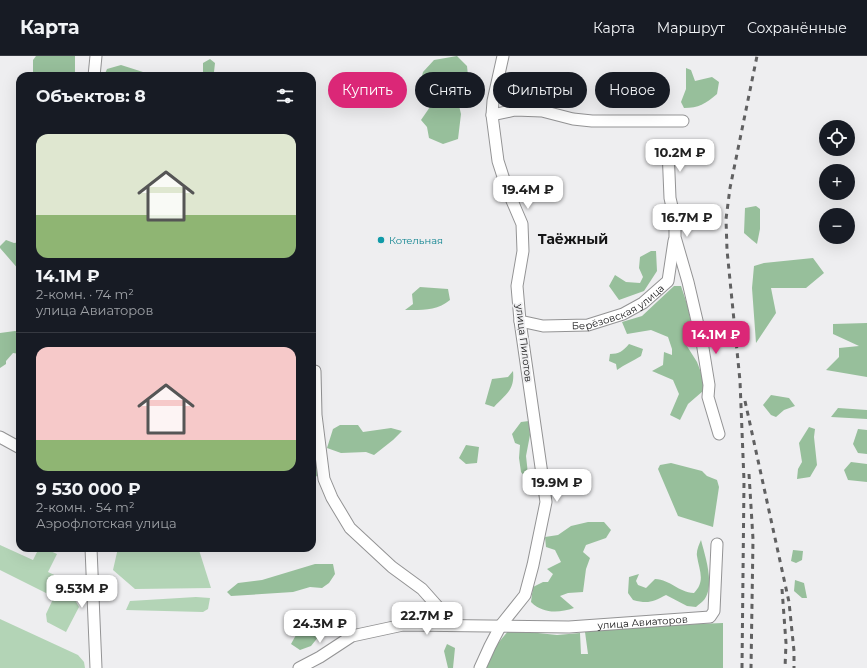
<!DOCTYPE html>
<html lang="ru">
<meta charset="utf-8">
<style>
:root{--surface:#171b24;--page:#242831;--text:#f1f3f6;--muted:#9ea1a6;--line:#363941;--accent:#db2777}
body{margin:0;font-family:Montserrat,sans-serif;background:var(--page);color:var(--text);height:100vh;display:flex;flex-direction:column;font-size:15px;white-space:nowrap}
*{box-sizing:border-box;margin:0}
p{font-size:13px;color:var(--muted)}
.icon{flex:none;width:22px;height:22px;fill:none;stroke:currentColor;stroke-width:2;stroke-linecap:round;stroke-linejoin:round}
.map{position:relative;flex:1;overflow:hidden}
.side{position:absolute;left:16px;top:16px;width:300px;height:480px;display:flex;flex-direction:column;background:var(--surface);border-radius:12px;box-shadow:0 4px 16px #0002}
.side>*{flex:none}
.top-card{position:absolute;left:328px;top:16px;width:380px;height:36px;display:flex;gap:8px}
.tools{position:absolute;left:819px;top:64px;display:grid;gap:8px}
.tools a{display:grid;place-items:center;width:36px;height:36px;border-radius:50%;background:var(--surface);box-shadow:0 4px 16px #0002;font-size:20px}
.price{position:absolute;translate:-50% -34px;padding:0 9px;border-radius:8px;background:#fff;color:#222;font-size:13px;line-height:26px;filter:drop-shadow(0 1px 2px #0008)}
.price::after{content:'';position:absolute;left:50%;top:24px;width:12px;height:9px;margin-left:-6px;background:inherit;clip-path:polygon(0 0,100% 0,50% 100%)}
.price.active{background:var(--accent);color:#fff}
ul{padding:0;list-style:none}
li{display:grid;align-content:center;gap:8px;height:212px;padding:0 20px}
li+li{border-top:1px solid var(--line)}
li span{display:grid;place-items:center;height:124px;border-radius:12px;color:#555}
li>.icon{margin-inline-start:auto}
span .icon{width:72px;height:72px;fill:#fffc;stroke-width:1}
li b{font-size:17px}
h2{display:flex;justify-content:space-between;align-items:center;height:48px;padding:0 20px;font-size:17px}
.pill{padding:0 14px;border-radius:18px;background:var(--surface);box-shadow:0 4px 16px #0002;font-size:14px;line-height:36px}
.pill.active{background:var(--accent);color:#fff}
header{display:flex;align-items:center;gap:24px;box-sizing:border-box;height:56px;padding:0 20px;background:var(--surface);border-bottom:1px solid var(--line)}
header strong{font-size:19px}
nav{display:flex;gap:22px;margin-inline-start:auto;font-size:14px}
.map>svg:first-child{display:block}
.green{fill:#b3d4b6}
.forest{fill:#97bf9b}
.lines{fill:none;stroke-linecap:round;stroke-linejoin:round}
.minor-casing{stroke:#939394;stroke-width:13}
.minor{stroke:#fff;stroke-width:11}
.rail{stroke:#606061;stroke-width:3;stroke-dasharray:5 5;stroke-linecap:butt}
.culture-dot{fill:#0f9aa8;stroke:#eeeef0;stroke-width:1.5}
.labels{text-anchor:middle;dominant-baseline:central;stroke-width:3.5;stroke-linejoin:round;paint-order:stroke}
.culture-label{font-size:10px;fill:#0d838f;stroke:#eeeef0;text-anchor:start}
.street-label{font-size:10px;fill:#151516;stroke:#eeeef0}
.district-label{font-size:14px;font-weight:bold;fill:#151516;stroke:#eeeef0}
</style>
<header>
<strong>Карта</strong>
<nav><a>Карта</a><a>Маршрут</a><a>Сохранённые</a></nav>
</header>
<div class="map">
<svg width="867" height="612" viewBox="0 0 867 612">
<rect width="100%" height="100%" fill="#eeeef0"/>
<!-- green -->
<path class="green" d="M0,489L33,504L39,492H44L57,498L48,516L63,523L79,551L66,576L47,566L46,558L54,541L0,514Z
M118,492H162L164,496L199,494L211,532L135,533L113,514Z
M196,541L210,542L208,553L203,556L126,554L130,545Z
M0,563L78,599L84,606L85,612H0Z"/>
<!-- forest -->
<path class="forest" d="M36,0H75V20H33V4Z
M457,0L467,10L469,29L476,32L475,37L470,39L464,37L457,41L461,58L458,83L443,88L429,82L427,71L421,64L432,48L420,28L423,16L434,4Z
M210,3L215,7L214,16L218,20H199L203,17V7Z
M121,9L143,16L146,20H104L107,13Z
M686,12L691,14L695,25L712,21L719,26L717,38C705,48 699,52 684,52L681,46L686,33Z
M756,150L760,153V173L757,188L752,184L744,177L745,152Z
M6,184L14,187L20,186V215L0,192V190Z
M651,195H656L657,215L644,235L619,244L609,230L615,219L626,226L640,227L643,221L639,212L640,201Z
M813,202L824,217L806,232H771L776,257L756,287L752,232L754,210L764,207Z
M674,230H681L688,251L691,267L685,287L697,306L705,327L703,335L688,348L680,364L670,359L679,338L673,324L652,315L663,309L664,296L672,299V293L668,281L651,274L627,278L622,266L642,260Z
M420,231L448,233L450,244C437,255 422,254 405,254L413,248L412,238Z
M867,267V321L826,314L839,301V292L859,290L833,278V268Z
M15,275L20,276V298L13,297L6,305V308L0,312V277Z
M629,288L643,293L641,300C633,305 625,308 617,314L616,308L609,305L610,298C619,298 623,295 629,288Z
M513,315C515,334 506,338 494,351L485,348L492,323L508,321Z
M771,339L789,342L795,350L784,354L776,361L771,359L763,349Z
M838,352L867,354V363L831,361Z
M529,365L530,379L526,400L528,418L533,419L538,435L533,438L531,429L521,416L519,402L520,389L515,387L512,378L521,366Z
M340,369H358L363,376L391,372L402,375L393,384L374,399L366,396L341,397L327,392L333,373Z
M809,371L815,373L814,381L817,409L810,421L797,423L798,413L802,406L799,387Z
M858,373L867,374V398L858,397L853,388Z
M466,389L479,391L477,407L466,408L459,402Z
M312,392L314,394L319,417L312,426Z
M851,406L867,408V426L848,424L844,414Z
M671,407L702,415L707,420L717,424L719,431L713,471L678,460L658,413L660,409Z
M588,466H604L611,474L606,482L586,489L583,496L590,502L586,513L583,536L568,537L560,540L574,552C559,557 543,558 531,546L533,531L543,526H548L553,518L547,513L561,506L555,494L546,491L545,481L558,479L571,470Z
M701,484C705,500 716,531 703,545C701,547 698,549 696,551L687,550L666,539C653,546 648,548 633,544L628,537L629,521L639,518L636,525L638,529L646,532L655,523C671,524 678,536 694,537C706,525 699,514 697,500C696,495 699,489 701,484Z
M793,494L803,495L802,504L796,507L791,505Z
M315,508H333L335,518L329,527L322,532L310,531L293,536L231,540L227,536L238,527L262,524Z
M795,524L804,527L807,542H802L794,535Z
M723,567V612H485L494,592L509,574L557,579L580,577L581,598H588L585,576L623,571Z
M301,570L314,572L319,580L311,590L300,594L291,588Z
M447,588L455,592L453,612H448L444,595Z"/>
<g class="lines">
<defs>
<g id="minor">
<path d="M94,20L96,0"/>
<path d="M492,59L515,54L542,55L573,63L592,65H683"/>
<path d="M668,93L670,142L675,164V181L688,226L702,286L709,329L708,341L719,378"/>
<path id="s1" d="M520,265L543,270L588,269L623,258L643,247L668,225L674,185"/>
<path d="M315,315L316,359L324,423L332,442L350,472L392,511L422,533L454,569"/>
<path d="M0,381L20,392"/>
<path d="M91,492L96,612"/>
<path id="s2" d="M299,612L320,601L352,580L403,569L569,571L710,561L714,555L717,488"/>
<path d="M480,612L490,590L501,569L525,539L533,509L546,446L520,265L517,230L523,195L522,168L507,133L498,105L492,59L493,45L503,0"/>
</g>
</defs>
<!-- minor casing -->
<use href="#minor" class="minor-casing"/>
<!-- minor -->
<use href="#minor" class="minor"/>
<!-- rail -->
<path class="rail" d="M745,345L789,546L794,595V612
M749,418L753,483L751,612
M782,533L786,587L785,612
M742,612L744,425L740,325L727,194L726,163L730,132L757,0"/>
</g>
<!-- markers -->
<circle class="culture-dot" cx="381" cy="184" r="4"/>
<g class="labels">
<!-- culture labels -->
<g class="culture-label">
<text x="389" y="184">Котельная</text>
</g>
<!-- street labels -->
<g class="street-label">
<text stroke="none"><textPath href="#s1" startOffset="103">Берёзовская улица</textPath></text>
<text transform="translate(524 287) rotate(83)">улица Пилотов</text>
<text stroke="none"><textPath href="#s2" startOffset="354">улица Авиаторов</textPath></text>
</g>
<!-- district labels -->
<g class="district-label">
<text x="573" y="183">Таёжный</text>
</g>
</g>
</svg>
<div class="tools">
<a><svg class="icon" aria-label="locate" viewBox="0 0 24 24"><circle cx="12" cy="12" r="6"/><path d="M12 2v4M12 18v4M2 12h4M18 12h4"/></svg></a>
<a>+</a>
<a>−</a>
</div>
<b class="price" style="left:680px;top:117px">10.2M ₽</b>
<b class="price" style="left:528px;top:154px">19.4M ₽</b>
<b class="price" style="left:687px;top:182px">16.7M ₽</b>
<b class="price active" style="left:716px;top:299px">14.1M ₽</b>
<b class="price" style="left:557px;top:447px">19.9M ₽</b>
<b class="price" style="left:82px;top:553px">9.53M ₽</b>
<b class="price" style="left:427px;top:580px">22.7M ₽</b>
<b class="price" style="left:320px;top:588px">24.3M ₽</b>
<div class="top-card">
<a class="pill active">Купить</a>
<a class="pill">Снять</a>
<a class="pill">Фильтры</a>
<a class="pill">Новое</a>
</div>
<section class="side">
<h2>Объектов: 8<svg class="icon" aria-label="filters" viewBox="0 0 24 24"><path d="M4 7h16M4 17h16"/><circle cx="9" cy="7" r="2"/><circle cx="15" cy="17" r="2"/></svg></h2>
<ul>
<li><span style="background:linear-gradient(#dfe7d0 65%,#8fb573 0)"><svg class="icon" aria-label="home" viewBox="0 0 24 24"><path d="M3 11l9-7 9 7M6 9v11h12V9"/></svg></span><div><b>14.1M ₽</b><p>2-комн. · 74 m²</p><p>улица Авиаторов</p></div></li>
<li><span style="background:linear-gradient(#f6c9c9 75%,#8fb573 0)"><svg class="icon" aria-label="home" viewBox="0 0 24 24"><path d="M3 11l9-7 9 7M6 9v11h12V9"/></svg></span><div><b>9 530 000 ₽</b><p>2-комн. · 54 m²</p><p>Аэрофлотская улица</p></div></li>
</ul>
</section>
</div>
